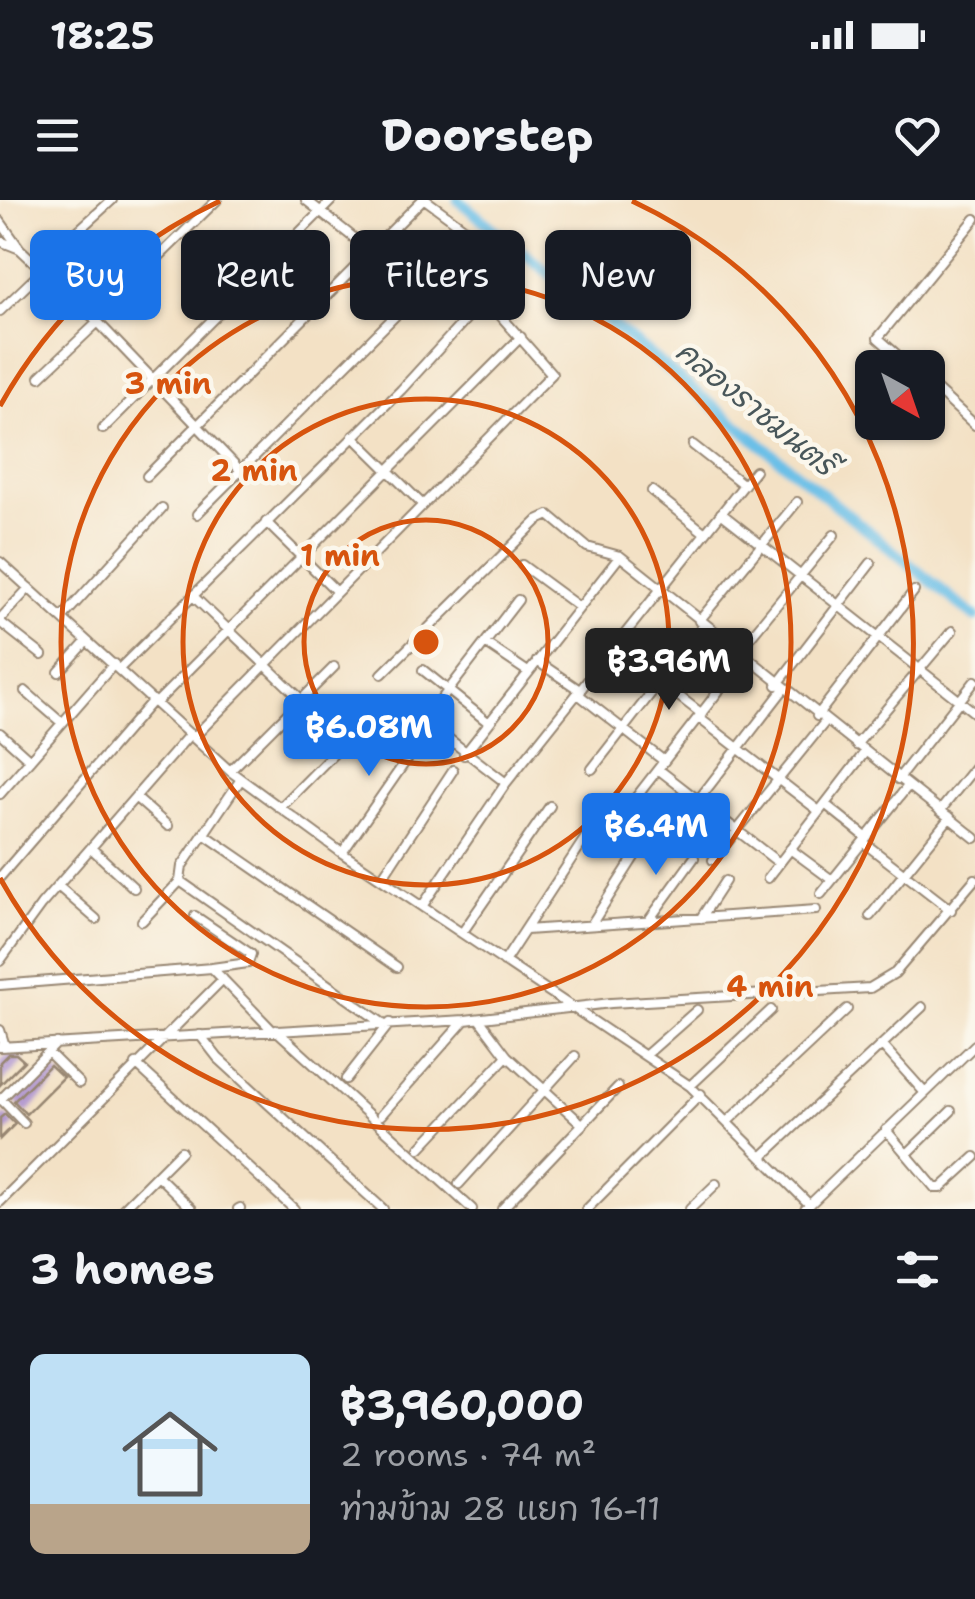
<!DOCTYPE html>
<meta charset="utf-8">
<style>
:root{--surface:#171b24;--page:#20242c;--text:#f1f3f6;--muted:#9ea1a6;--accent:#1a73e8}
body{margin:0;font-family:"Shantell Sans","Playpen Sans Thai",sans-serif;background:var(--page);color:var(--text);height:100vh;display:flex;flex-direction:column;font-size:38px;white-space:nowrap}
*{box-sizing:border-box;margin:0}
p{font-size:32px;color:var(--muted)}
.icon{flex:none;width:55px;height:55px;fill:none;stroke:currentColor;stroke-width:2;stroke-linecap:round;stroke-linejoin:round}
.map{position:relative;height:1009px;overflow:hidden}
.side{display:flex;flex-direction:column;background:var(--surface);flex:1}
.side>*{flex:none}
.top-card{position:absolute;left:30px;top:30px;width:915px;height:90px;display:flex;gap:20px}
.needle{width:65px;rotate:140deg}
.controls{position:absolute;left:855px;top:150px;display:grid;gap:20px}
.controls a{display:grid;place-items:center;width:90px;height:90px;border-radius:15px;background:var(--surface);box-shadow:0 2px 8px #0004;font-size:50px}
.price{position:absolute;translate:-50% -85px;padding:0 22px;border-radius:10px;background:var(--accent);color:#fff;font-size:32px;line-height:65px;filter:drop-shadow(0 2px 5px #0008)}
.price::after{content:'';position:absolute;left:50%;top:60px;width:30px;height:22px;margin-left:-15px;background:inherit;clip-path:polygon(0 0,100% 0,50% 100%)}
.price.current{background:#222;color:#fff}
ul{padding:0;list-style:none}
li{display:flex;align-items:center;gap:30px;height:250px;padding:0 30px}
li span{display:grid;place-items:center;flex:none;width:280px;height:200px;border-radius:15px;color:#555}
li>.icon{margin-inline-start:auto}
span .icon{width:120px;height:120px;fill:#fffc;stroke-width:1}
li b{font-size:42px}
h2{display:flex;justify-content:space-between;align-items:center;height:120px;padding:0 30px;font-size:42px}
.tag{padding:0 35px;border-radius:15px;background:var(--surface);box-shadow:0 2px 8px #0004;font-size:35px;line-height:90px}
.tag.current{background:var(--accent);color:#fff}
.status{display:flex;justify-content:space-between;align-items:center;height:70px;padding:0 50px;background:var(--surface);direction:ltr}
.status svg{height:28px;fill:currentColor}
header{display:flex;justify-content:space-between;align-items:center;height:130px;padding:0 30px;background:var(--surface);font-size:45px;font-weight:700}
.map>svg:first-child{display:block}
.lines{fill:none;stroke-linecap:round;stroke-linejoin:round}
.canal{stroke:#6bbfe7;stroke-width:11}
.building{fill:#b298d0}
.street-casing{stroke:#978672;stroke-width:12}
.street{stroke:#fff;stroke-width:8}
.ring{fill:none;stroke:#d7540e;stroke-width:5}
.labels{text-anchor:middle;dominant-baseline:central;stroke-width:9;stroke-linejoin:round;paint-order:stroke}
.water-label{font-size:30px;font-style:italic;fill:#49575a;stroke:#fbf7ec}
.centre{fill:#d7540e;stroke:#fbf7ec;stroke-width:5}
.ring-label{font-size:30px;text-anchor:middle;font-weight:bold;fill:#d7540e;stroke:#fbf7ec;stroke-width:9;stroke-linejoin:round;paint-order:stroke}
</style>
<div class="status"><b>18:25</b><svg viewBox="0 0 49 12"><path d="M0 12V9h3v3zM5 12V6h3v6zM10 12V3h3v9zM15 12V0h3v12zM26 1h20v11H26zM47 4h2v5h-2z"/></svg></div>
<header><svg class="icon" aria-label="menu" viewBox="0 0 24 24"><path d="M4 6h16M4 12h16M4 18h16"/></svg>Doorstep<svg class="icon" aria-label="heart" viewBox="0 0 24 24"><path d="M12 20l-8-8c-3-5 5-10 8-4 3-6 11-1 8 4z"/></svg></header>
<div class="map">
<svg width="975" height="1009" viewBox="0 0 975 1009">
<rect width="100%" height="100%" fill="#fbf7ec"/>
<filter id="ink" filterUnits="userSpaceOnUse"><feTurbulence type="fractalNoise" baseFrequency=".01" numOctaves="2"/><feDisplacementMap in="SourceGraphic" scale="20" xChannelSelector="R" yChannelSelector="G"/><feConvolveMatrix kernelMatrix="1 2 1 2 8 2 1 2 1" color-interpolation-filters="sRGB"/></filter>
<filter id="wash" filterUnits="userSpaceOnUse"><feTurbulence type="fractalNoise" baseFrequency=".0048" numOctaves="4" result="noise"/><feDisplacementMap in="SourceGraphic" scale="40" xChannelSelector="R" yChannelSelector="G"/><feGaussianBlur stdDeviation="2.25" result="paint"/><feColorMatrix in="noise" values="0 0 0 0 0 0 0 0 0 0 0 0 0 0 0 0 0 1.4 0 .05"/><feComposite in="paint" operator="in"/></filter>
<g filter="url(#wash)">
<rect width="100%" height="100%" fill="#f3e1c5"/>
<g class="lines">
<!-- canal -->
<path class="canal" d="M458,0L975,417"/>
</g>
<g id="blocks">
<!-- building -->
<path class="building" d="M8,854H16L24,861L0,885V862Z
M50,865L63,877L26,914L14,901Z
M5,914L15,924L0,939V918Z"/>
</g>
</g>
<g filter="url(#ink)">
<use href="#blocks" fill-opacity="0" stroke="#978672" stroke-width="2.5"/>
<g class="lines">
<defs>
<path id="street" d="M306,0L421,91
M0,21L20,49L95,119L240,270
M0,41L20,49
M39,66L112,0
M0,111L43,70
M95,119L217,0
M912,168L878,138L975,19
M40,177L98,122
M928,182L975,225
M103,229L332,0
M353,236L423,305
M693,245L744,285
M147,276L422,0
M652,291L705,333
M721,313L975,513
M197,314L475,36L426,0
M266,322L336,391
M0,362L230,571L342,653L690,886L809,1004
M522,365L579,407
M193,396L345,541
M62,418L162,308
M0,419L29,388
M699,421L797,302
M0,422L42,455
M485,443L528,472
M616,448L702,514
M738,452L834,335
M537,461L581,491
M119,469L401,190L477,107L486,103L492,106L552,174L194,537
M423,470L489,523
M59,472L87,441
M382,474L538,320L549,315L587,347L620,356L975,638
M777,485L871,363
M25,491L62,523
M578,494L664,561
M401,502L506,583L755,271
M156,503L521,137
M817,516L914,391
M699,518L819,611
M424,522L518,400
M0,533L30,560
M856,545L952,431
M464,555L620,356
M592,569L704,425
M658,569L779,663
M230,571L334,467
M898,579L975,481
M0,594L114,464
M135,597L168,626
M825,604L866,637
M280,608L383,504
M940,611L975,567
M620,618L745,457
M204,634L397,767
M669,638L783,490
M863,642L951,710
M91,648L134,688
M790,649L832,680
M342,653L430,526
M713,660L825,522
M0,677L153,500
M382,678L453,570
M768,678L865,552
M180,681L381,822
M58,686L96,719
M821,694L908,586
M423,705L506,583
M195,716L251,754L248,763L212,768
M870,716L950,617
M701,718L725,681
M649,720L694,658
M142,721L180,681L182,666L241,579
M591,725L643,643
M526,730L816,710
M462,733L550,606
M0,761L41,705L190,534
M504,762L593,626
M0,785L212,768L272,830
M479,819L507,856L583,925
M0,830L5,846
M276,830L472,1009
M200,835L218,858L383,1009
M882,845L925,893
M0,847L465,820L611,803L870,788L895,773L975,679
M48,852L79,883
M646,855L697,810
M136,864L294,1009
M346,879L390,823
M690,886L771,810
M1,899L24,923
M0,900L57,843
M381,915L464,821
M729,920L847,809
M886,930L935,988H941L975,957
M420,948L507,856
M907,954L951,911
M764,955L922,807
M157,975L192,1009
M459,984L575,856
M0,1002L223,779
M123,1009L181,951
M238,1009L240,1008
M502,1009L618,887
M587,1009L701,894
M690,1009L716,984
M805,1009L975,845"/>
</defs>
<!-- street casing -->
<use href="#street" class="street-casing"/>
<!-- street -->
<use href="#street" class="street"/>
</g>
</g>
<!-- distance rings -->
<g class="ring">
<circle cx="426" cy="442" r="122"/>
<circle cx="426" cy="442" r="243"/>
<circle cx="426" cy="442" r="365"/>
<path d="M0 206A487 487 0 0 1 220 1M632 1A487 487 0 1 1 0 678"/>
</g>
<g class="labels">
<!-- water labels -->
<g class="water-label">
<text transform="translate(756 208) rotate(39)">คลองราชมนตรี</text>
</g>
</g>
<circle cx="426" cy="442" r="15" class="centre"/>
<g class="ring-label">
<text x="168" y="194">3 min</text>
<text x="254" y="281">2 min</text>
<text x="340" y="366">1 min</text>
<text x="770" y="797">4 min</text>
</g>
</svg>
<div class="controls">
<a><svg class="needle" viewBox="-14 -14 28 28"><path d="M0-13l5 13h-10z" fill="#e53935"/><path d="M0 13l5-13h-10z" fill="#9ea1a6"/></svg></a>
</div>
<b class="price current" style="left:669px;top:513px">฿3.96M</b>
<b class="price" style="left:369px;top:579px">฿6.08M</b>
<b class="price" style="left:656px;top:678px">฿6.4M</b>
<div class="top-card">
<a class="tag current">Buy</a>
<a class="tag">Rent</a>
<a class="tag">Filters</a>
<a class="tag">New</a>
</div>
</div>
<section class="side">
<h2>3 homes<svg class="icon" aria-label="filters" viewBox="0 0 24 24"><path d="M4 7h16M4 17h16"/><circle cx="9" cy="7" r="2"/><circle cx="15" cy="17" r="2"/></svg></h2>
<ul>
<li><span style="background:linear-gradient(#bfe0f5 75%,#b9a48a 0)"><svg class="icon" aria-label="home" viewBox="0 0 24 24"><path d="M3 11l9-7 9 7M6 9v11h12V9"/></svg></span><div><b>฿3,960,000</b><p>2 rooms · 74 m²</p><p>ท่ามข้าม 28 แยก 16-11</p></div></li>
</ul>
</section>
